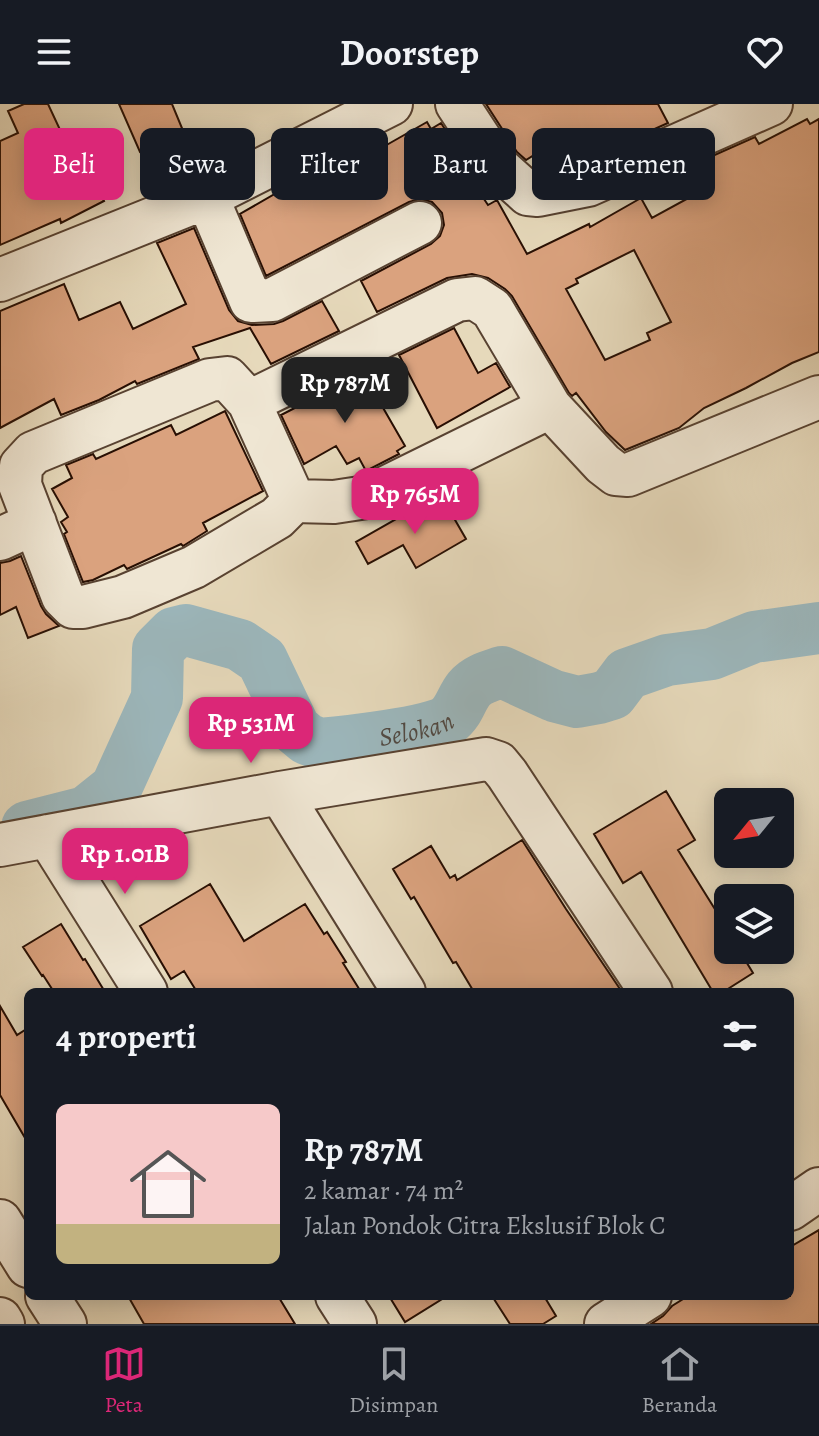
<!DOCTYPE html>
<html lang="id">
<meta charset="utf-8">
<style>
:root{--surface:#171b24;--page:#242831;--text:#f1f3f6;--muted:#9ea1a6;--line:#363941;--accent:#db2777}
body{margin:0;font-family:Alegreya,serif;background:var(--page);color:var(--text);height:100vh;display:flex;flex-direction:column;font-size:30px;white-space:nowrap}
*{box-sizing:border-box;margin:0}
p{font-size:26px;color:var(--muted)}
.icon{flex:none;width:44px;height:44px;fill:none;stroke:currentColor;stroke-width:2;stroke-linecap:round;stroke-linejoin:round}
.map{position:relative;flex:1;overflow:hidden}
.drawer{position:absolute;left:24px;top:884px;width:770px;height:312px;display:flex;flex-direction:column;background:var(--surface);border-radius:12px;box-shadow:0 4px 20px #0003}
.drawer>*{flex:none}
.guide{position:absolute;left:24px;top:24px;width:772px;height:72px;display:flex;gap:16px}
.needle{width:52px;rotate:240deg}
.tools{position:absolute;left:714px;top:684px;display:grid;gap:16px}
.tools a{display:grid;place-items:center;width:80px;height:80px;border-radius:12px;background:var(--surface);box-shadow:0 4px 20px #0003;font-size:40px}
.price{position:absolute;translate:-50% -68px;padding:0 18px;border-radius:16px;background:var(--accent);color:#fff;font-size:26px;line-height:52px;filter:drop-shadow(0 2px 4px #0008)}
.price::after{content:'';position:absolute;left:50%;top:48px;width:24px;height:18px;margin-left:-12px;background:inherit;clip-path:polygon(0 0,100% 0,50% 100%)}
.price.selected{background:#222;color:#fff}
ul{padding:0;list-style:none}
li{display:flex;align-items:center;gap:24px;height:200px;padding:0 32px}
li+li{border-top:2px solid var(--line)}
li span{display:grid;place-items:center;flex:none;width:224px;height:160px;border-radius:12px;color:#555}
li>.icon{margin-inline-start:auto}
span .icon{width:96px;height:96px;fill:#fffc;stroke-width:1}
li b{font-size:34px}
h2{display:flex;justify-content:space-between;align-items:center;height:96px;padding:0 32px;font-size:34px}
.chip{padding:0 28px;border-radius:12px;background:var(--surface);box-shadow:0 4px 20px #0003;font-size:28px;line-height:72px}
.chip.selected{background:var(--accent);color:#fff}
header{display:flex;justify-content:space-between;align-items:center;height:104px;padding:0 32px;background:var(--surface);font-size:36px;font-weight:700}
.tabs{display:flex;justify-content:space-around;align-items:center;height:112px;border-top:2px solid var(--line);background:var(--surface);font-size:22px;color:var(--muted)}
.tabs a{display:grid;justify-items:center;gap:4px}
.tabs .selected{color:var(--accent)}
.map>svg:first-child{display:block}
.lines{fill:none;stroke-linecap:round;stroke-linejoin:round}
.river{stroke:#9cb7bc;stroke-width:52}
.building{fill:#daa27e;stroke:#280f03;stroke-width:2;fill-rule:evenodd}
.minor-casing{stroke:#584231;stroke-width:46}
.minor{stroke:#efe6d3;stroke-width:42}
.labels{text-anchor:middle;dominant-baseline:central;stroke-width:8;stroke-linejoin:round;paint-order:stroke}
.water-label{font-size:26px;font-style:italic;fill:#514a44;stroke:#efe6d3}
</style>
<header><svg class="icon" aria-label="menu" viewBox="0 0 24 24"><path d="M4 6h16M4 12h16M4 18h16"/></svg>Doorstep<svg class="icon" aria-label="heart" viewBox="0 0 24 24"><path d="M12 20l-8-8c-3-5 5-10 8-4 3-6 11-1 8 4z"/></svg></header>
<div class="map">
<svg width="819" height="1220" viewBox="0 0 819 1220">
<rect width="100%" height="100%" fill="#e6d9bb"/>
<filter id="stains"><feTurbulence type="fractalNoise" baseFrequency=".0025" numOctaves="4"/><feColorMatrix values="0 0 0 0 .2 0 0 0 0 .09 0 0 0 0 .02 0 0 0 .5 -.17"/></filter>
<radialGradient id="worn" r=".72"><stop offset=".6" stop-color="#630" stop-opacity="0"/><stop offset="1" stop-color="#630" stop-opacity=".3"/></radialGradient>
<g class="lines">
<!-- river -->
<path class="river" id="s1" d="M27,723L86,708L116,684L157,594L158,545L174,529L186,526L240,541L262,556L295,625L307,635L320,640C343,638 434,628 448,616C459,608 461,595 469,585C477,575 490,572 502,568L554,592L577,598L599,594L612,590L627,570L667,556L712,550L754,533L819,524"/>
</g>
<!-- building -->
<path class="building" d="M24,0H48L82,73L90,69L104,97L61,119L60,115L0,141V37L18,29L8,7Z
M119,0H172L184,29L140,48Z
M486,0H658L668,19L581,58L548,64L539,48L526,56L517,48Z
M807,15L810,20L819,15V248L792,259L746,284L704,304L679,324L625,346L606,328L576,289L572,292L569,289L512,192L505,185L488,174L472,170L447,174L377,208L361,177L431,140L440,132L444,121L442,109L432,98L420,95L409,98L266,172L240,110L318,65L325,76L427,18L431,25L441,19L459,47L454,50L488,101L497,96L527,150L589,120L590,123L641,94L652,114L705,85L692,61L755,33L759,40ZM634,146L671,218L647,229L650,236L605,256L566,185L578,179L576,175Z
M194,124L229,206L238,217L252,221L274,220L283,217L322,197L339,227L271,260L250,224L193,243L199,255L137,280L135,277L99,296L61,311L54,295L0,324V207L64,180L79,216L120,198L133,225L186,200L157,139Z
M454,224L478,269L496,259L510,283L437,324L399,251Z
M363,269L405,342L397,347L399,350L366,367L359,354L347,360L336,342L304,360L281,311Z
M225,307L263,387L203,419L207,427L183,442L181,440L127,465L124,461L93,476L83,478L64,430L67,428L61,418L68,413L52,385L72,374L66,361L93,350L96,355L171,321L176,331Z
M426,398L433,410L447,402L466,435L416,464L403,441L368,460L356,438Z
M21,452L41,502L46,510L59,522L28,534L16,503L0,511V459L10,457Z
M666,687L695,736L678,746L728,826V846H739L753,869L723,888H713L641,768L623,779L594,730Z
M522,736L566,805L622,888H474L456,858L453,859L414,793L411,795L393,765L431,742L450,774L455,771L457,776Z
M210,780L244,837L305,800L324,830L327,828L346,858L343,859L361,888H197L184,867L171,875L140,822Z
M61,820L83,856L85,855L105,888H54L43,871L42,872L23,843Z
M0,902L17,931L28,924V1039L0,991Z
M819,1126V1220H651L663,1212L672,1202L688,1192H790V1143Z
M128,1192H278L295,1220H144Z
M389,1192H447L405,1218Z
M492,1192H544L556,1212L543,1220H510Z"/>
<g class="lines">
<defs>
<path id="minor" d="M457,0L499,64L528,90L538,91L588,81L771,0
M207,93L251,197L272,196L420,119
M0,176L207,93L391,0
M227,274L249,298L294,397L277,414L194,463L123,493L83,503H73L63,493L20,381L21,362L33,349L210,276Z
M249,298L457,196L475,194L492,205L550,303L603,360L616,370L628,371L819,293
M294,397L334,398L367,393L550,303
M0,435L35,419
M280,689L404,888
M48,732L146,888
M0,741L280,689L486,655L498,659L507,670L651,888
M790,1105L819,1085
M0,1117L28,1162
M47,1192L65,1220
M337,1192L355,1220
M0,1215L3,1220
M606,1220L650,1192"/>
</defs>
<!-- minor casing -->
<use href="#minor" class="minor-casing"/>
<!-- minor -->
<use href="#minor" class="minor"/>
</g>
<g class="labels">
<!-- water labels -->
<g class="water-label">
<text stroke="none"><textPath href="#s1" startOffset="568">Selokan</textPath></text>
</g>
</g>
<rect width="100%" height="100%" filter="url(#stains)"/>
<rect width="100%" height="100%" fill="url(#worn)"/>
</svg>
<div class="tools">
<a><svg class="needle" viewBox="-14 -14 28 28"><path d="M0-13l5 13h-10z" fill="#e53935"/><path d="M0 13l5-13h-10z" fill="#9ea1a6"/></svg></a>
<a><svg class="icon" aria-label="layers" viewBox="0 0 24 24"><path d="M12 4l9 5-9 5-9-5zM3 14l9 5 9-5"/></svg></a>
</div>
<b class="price selected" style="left:345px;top:321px">Rp 787M</b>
<b class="price" style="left:415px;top:432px">Rp 765M</b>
<b class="price" style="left:251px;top:661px">Rp 531M</b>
<b class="price" style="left:125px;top:792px">Rp 1.01B</b>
<div class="guide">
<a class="chip selected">Beli</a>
<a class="chip">Sewa</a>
<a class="chip">Filter</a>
<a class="chip">Baru</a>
<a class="chip">Apartemen</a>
</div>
<section class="drawer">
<h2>4 properti<svg class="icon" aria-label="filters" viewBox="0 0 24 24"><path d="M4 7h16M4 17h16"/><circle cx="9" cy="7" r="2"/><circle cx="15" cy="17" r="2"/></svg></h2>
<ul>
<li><span style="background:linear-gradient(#f6c9c9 75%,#c2b280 0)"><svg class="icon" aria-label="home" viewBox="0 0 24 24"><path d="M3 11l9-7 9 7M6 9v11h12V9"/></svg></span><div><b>Rp 787M</b><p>2 kamar · 74 m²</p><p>Jalan Pondok Citra Ekslusif Blok C</p></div></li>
</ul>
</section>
</div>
<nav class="tabs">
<a class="selected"><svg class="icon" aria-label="map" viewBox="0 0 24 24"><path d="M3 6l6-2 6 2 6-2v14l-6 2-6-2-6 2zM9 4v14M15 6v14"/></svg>Peta</a>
<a><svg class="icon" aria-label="saved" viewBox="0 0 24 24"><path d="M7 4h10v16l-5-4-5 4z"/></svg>Disimpan</a>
<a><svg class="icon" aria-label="home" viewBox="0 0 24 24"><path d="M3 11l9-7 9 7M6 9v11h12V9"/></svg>Beranda</a>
</nav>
